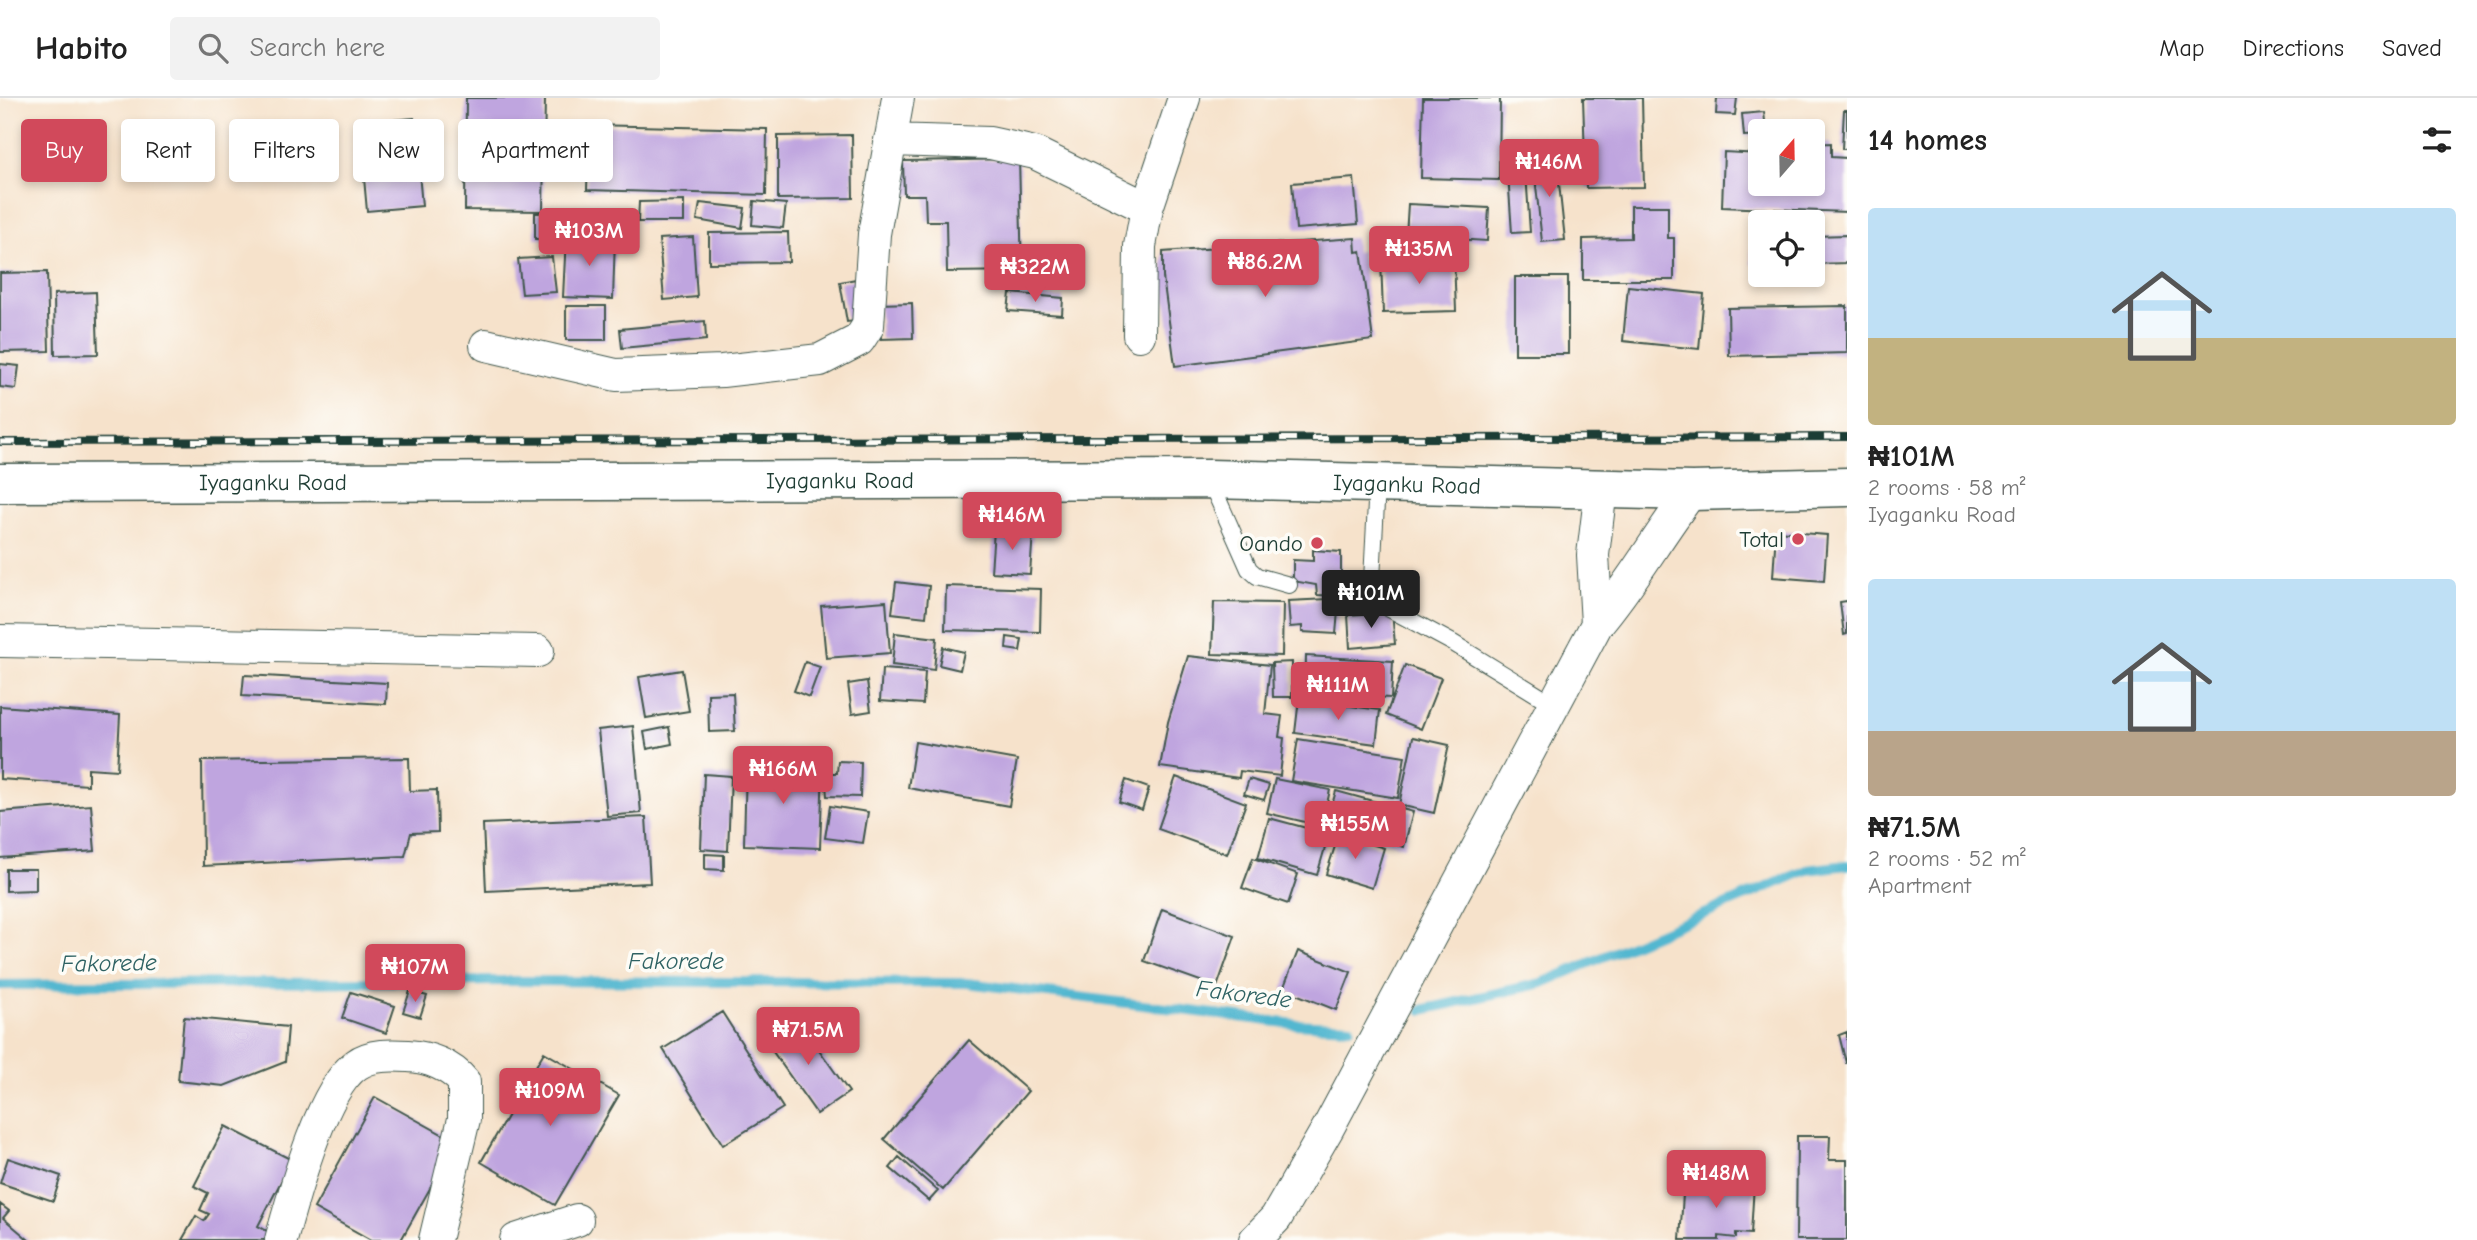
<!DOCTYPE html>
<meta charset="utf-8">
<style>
:root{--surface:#fff;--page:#f2f2f2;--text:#222;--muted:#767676;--line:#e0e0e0;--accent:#d1495b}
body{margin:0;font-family:"Comic Neue",sans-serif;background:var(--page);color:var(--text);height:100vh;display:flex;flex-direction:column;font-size:26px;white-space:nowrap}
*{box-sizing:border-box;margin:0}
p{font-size:23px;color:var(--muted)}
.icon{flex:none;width:38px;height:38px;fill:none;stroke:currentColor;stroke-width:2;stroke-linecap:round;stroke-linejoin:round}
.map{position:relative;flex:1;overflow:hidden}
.drawer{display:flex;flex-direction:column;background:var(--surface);width:630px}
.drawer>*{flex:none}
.top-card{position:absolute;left:21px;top:21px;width:665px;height:63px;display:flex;gap:14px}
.needle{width:46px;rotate:20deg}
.buttons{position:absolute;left:1748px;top:21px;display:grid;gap:14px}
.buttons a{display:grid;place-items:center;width:77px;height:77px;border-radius:7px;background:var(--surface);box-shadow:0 4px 10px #0003;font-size:35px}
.price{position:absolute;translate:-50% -60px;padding:0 16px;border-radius:7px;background:var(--accent);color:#fff;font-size:23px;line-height:46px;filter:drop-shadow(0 2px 4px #0008)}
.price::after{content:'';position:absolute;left:50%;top:42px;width:21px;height:16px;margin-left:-10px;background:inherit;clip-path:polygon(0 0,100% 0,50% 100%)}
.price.current{background:#222;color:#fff}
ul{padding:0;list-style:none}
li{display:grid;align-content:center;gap:14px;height:371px;padding:0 21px}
li span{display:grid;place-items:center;height:217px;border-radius:7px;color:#555}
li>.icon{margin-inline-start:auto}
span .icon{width:126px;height:126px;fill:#fffc;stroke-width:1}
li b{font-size:30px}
h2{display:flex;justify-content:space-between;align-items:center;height:84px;padding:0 21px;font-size:30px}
.tag{padding:0 24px;border-radius:7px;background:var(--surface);box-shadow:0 4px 10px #0003;font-size:24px;line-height:63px}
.tag.current{background:var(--accent);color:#fff}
header{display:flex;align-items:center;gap:42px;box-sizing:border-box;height:98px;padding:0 35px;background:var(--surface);border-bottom:2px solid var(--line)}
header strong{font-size:33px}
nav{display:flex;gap:38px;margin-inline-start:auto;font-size:24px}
.search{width:490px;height:63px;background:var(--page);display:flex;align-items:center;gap:18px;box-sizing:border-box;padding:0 24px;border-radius:7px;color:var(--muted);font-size:26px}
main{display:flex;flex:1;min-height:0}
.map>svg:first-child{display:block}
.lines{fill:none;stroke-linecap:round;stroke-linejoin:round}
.stream{stroke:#52b7d0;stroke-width:10}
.building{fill:#bfa5df}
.service-casing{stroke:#3f564b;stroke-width:18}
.minor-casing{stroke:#3f564b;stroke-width:34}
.trunk-casing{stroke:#3f564b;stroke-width:41}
.service{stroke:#fff;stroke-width:16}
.minor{stroke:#fff;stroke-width:32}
.trunk{stroke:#fff;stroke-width:38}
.rail-casing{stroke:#1f3d34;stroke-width:8}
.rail{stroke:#fdfcf7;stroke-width:5;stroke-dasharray:16;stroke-linecap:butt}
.poi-dot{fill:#d1495b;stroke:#fdfcf7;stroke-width:2.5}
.labels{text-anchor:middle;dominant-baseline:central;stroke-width:7;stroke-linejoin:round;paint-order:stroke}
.street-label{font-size:23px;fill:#1f3d34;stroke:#fdfcf7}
.poi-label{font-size:23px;fill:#1f3d34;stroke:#fdfcf7;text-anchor:end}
.water-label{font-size:24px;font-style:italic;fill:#2e6263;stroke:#fdfcf7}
</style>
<header>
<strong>Habito</strong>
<div class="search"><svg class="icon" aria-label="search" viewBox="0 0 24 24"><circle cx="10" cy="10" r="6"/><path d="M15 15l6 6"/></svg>Search here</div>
<nav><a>Map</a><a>Directions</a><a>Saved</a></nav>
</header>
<main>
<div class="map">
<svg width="1847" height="1142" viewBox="0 0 1847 1142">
<rect width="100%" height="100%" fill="#fdfcf7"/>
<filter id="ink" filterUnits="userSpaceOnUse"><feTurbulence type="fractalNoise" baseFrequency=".0143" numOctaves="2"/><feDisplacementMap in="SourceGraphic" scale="14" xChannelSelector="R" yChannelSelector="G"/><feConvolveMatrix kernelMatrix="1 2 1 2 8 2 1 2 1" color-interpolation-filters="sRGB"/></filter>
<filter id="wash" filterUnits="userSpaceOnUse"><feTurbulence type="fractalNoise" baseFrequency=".00686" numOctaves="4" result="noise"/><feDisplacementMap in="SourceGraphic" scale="28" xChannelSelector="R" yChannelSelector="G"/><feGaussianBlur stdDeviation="1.57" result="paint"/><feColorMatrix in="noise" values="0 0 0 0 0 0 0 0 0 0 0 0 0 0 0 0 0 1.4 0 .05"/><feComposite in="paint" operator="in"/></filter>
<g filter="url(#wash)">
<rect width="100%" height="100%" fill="#f6e2cb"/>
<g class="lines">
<!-- stream -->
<path class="stream" d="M0,887L508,883L967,885L1294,926L1350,929
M1422,912L1542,885L1807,772L1847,767"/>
</g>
<g id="blocks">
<!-- building -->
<path class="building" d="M466,0H545L543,113L465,112Z
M1423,0H1500L1499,82L1421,80Z
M1583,0H1642L1644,89L1586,90Z
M1717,0H1737L1735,17L1716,16Z
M1844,12H1847V51H1842Z
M1764,14L1766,33H1760V37L1744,38L1742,16Z
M414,20L422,108L367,113L359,25Z
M589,27L767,31L766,97L587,92Z
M852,37L853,100L778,101V38Z
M1831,45V59L1847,60V114L1722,109L1724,54L1760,56V86H1813V46Z
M1556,57L1565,142L1542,144L1533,59Z
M1019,61L1022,173L947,174L946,123H926L925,97H904L903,63Z
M1526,75L1530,134L1512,135L1508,76Z
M1354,80L1358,126L1296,131L1292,85Z
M684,103V124H638L639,104Z
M754,103L786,106L783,130L752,127Z
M700,105L745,110L742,130L697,122Z
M1408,106L1489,110L1487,143L1406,138Z
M1631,108H1668V140H1674V182H1583V141L1631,140Z
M1767,114L1768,124H1760V166H1751V115Z
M535,115H558V141H535Z
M788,134L789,164L709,165V135Z
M1847,137V165L1813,166V138Z
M566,139L615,140L613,201L563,199Z
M693,139L697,199L664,202L659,141Z
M1355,140L1356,154L1361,153L1373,242L1175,268L1163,179V154Z
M552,159L556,194L522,196L518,161Z
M1454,160L1456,213L1383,215L1381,162Z
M47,174L49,253L0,254V175Z
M1515,179H1568V256H1515Z
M856,181L863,222L847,224L840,184Z
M1628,188L1704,196L1699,251L1623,243Z
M96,194L98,256L55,257L54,196Z
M1010,195L1063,200L1062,217L1008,213Z
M912,205L913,240L881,241L879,206Z
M566,208H606V242H566Z
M1847,208V255L1729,258L1728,210Z
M705,223L706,242L622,250L620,231Z
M0,266L19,268L16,291L0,289Z
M994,432L1033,434L1030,476L991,474Z
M1776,433L1827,437L1824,483L1773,479Z
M1313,452L1341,454V498L1317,497L1316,487L1293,483V462L1313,463Z
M896,484L929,488L926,519L892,515Z
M946,488L1041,491L1040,534L945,532Z
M1328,501V512L1338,513L1336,536L1302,534V528L1290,529L1288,503Z
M886,503L890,555L826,560L821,508Z
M1847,503V536L1844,537L1840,504Z
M1214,504L1283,505L1282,558L1212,556Z
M1392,514L1395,546L1350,550L1348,517Z
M895,535L937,540L934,572L892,567Z
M1007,539L1022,541L1020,553L1006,551Z
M943,549L964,554L960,572L939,567Z
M1188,558L1270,567L1265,616L1282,618L1279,639L1284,640L1280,678L1240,673L1239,680L1160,669L1168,624Z
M1306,558L1393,563L1391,600L1305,596Z
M805,564L820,569L809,599L794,593Z
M1292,564V599H1273L1272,565Z
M1405,567L1441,580L1421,631L1386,617Z
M882,571L925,574L923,606L880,603Z
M682,572L689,613L646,620L639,579Z
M244,577L387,585L386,606L242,598Z
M867,583L871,613L852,616L848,586Z
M733,595L735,633L709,634L708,596Z
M1299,601L1380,612L1376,646L1295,635Z
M0,608L120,617L117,672L88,670V687L0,681Z
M633,628L641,715L607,718L598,632Z
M669,629L672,646L647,651L644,634Z
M1413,639L1449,647L1434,715L1399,707Z
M1298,641L1405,658L1398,700L1291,683Z
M915,644L1017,662L1009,708L908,690Z
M409,660L410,693L437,692L438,734L411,735L405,758L203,768L202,663Z
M838,663L861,664L860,699L827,698L825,675H837Z
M746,667L823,670L820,750L744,747Z
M704,676L731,678L728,753L701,751Z
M1176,679L1246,705L1227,756L1158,731Z
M1249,681L1269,687L1264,702L1244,696Z
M1275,681L1330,692L1322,728L1267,715Z
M1126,682L1149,690L1142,712L1119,704Z
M1336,693L1413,714L1404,749L1326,728Z
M91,707L95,753L0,760V714Z
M830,708L868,714L863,745L825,740Z
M646,719L650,785L486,793L483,726Z
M1269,720L1329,736L1317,777L1258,760Z
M1339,736L1384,750L1372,790L1326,776Z
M705,756L724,757V772L705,771Z
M1253,760L1298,776L1288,806L1242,790Z
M6,771H36V792L6,793Z
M1162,811L1235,838L1217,889L1144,863Z
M1298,853L1351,874L1336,912L1283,891Z
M410,893L427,898L420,919L403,914Z
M351,894L395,908L386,935L342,920Z
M722,914L783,1010L723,1047L663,951Z
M184,919L288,929L285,964L224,988L178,983Z
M798,922L849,994L817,1016L766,944Z
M1847,934V965H1846L1839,937Z
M969,942L1028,993L943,1092L884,1041Z
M544,954L619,997L555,1107L481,1064Z
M375,999L456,1044L401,1142H371L314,1110Z
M225,1028L292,1062L258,1128L269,1134L264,1142H182L196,1118L204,1123L209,1116L200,1112L208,1095L194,1088Z
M1797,1038H1830L1829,1062H1847V1142H1796Z
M899,1059L938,1093L929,1103L890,1070Z
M8,1060L61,1078L53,1103L0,1085Z
M1684,1081L1754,1086L1751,1136L1736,1135V1140L1719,1138V1142H1680Z
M0,1106L9,1113L3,1120L29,1142H0Z"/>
</g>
</g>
<g filter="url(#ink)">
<use href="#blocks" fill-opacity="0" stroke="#3f564b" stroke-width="2"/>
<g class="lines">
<defs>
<path id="service" d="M1210,383L1249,471L1257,478L1289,487
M1371,501L1377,386
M1341,503L1371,501L1453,545L1554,607"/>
<path id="minor" d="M890,42L990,45L1035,55L1147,110
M1139,237L1140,148L1147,110L1184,0
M486,247L616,277L722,273L820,262L859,242L868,228L874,136L898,0
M1597,526L1593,457L1601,391
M0,543L538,553
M281,1142C293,1099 321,992 356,967C371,956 391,957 408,958C429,959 451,968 464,984V1021L435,1142
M516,1142L577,1122
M1255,1142L1276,1120L1328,1030L1597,526C1633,484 1658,437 1692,393"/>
<g id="trunk">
<path id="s1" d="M0,385L1209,381L1692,393L1847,389"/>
</g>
</defs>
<!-- service casing -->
<use href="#service" class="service-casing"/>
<!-- minor casing -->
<use href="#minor" class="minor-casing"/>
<!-- trunk casing -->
<use href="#trunk" class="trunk-casing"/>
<!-- service -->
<use href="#service" class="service"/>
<!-- minor -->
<use href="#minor" class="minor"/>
<!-- trunk -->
<use href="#trunk" class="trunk"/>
<defs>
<path id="rail" d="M0,344L1847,339"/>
</defs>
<!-- rail casing -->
<use href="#rail" class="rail-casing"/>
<!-- rail -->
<use href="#rail" class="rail"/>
</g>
</g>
<!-- markers -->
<g class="poi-dot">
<circle cx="1798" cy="441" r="7"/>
<circle cx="1317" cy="445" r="7"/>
</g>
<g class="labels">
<!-- street labels -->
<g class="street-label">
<text stroke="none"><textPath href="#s1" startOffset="273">Iyaganku Road</textPath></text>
<text stroke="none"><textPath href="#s1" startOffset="840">Iyaganku Road</textPath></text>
<text stroke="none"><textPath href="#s1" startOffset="1407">Iyaganku Road</textPath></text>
</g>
<!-- poi labels -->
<g class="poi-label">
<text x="1784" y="441">Total</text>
<text x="1303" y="445">Oando</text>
</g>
<!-- water labels -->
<g class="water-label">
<text x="676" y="863">Fakorede</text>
<text transform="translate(109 865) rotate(-1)">Fakorede</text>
<text transform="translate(1244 896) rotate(7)">Fakorede</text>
</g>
</g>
</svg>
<div class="buttons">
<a><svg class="needle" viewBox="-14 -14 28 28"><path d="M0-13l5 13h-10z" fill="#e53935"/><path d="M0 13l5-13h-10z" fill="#767676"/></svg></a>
<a><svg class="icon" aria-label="locate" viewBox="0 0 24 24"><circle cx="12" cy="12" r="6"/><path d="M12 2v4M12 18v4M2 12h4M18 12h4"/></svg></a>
</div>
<b class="price" style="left:1549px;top:101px">₦146M</b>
<b class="price" style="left:589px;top:170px">₦103M</b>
<b class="price" style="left:1419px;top:188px">₦135M</b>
<b class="price" style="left:1265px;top:201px">₦86.2M</b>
<b class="price" style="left:1035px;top:206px">₦322M</b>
<b class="price" style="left:1012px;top:454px">₦146M</b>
<b class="price current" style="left:1371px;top:532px">₦101M</b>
<b class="price" style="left:1338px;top:624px">₦111M</b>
<b class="price" style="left:783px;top:708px">₦166M</b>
<b class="price" style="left:1355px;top:763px">₦155M</b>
<b class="price" style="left:415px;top:906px">₦107M</b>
<b class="price" style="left:808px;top:969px">₦71.5M</b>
<b class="price" style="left:550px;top:1030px">₦109M</b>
<b class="price" style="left:1716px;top:1112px">₦148M</b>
<div class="top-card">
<a class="tag current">Buy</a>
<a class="tag">Rent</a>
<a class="tag">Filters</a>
<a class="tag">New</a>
<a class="tag">Apartment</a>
</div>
</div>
<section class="drawer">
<h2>14 homes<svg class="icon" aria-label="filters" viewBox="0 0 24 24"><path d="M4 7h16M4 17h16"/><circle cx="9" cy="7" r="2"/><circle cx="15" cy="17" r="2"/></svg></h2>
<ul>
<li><span style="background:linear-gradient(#bfe0f5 60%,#c2b280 0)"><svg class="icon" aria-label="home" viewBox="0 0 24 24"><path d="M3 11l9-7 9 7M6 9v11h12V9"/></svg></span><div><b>₦101M</b><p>2 rooms · 58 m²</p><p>Iyaganku Road</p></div></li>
<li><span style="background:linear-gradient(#bfe0f5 70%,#b9a48a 0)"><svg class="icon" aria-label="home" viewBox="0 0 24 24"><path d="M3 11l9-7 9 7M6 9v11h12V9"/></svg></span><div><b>₦71.5M</b><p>2 rooms · 52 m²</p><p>Apartment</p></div></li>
</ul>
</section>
</main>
